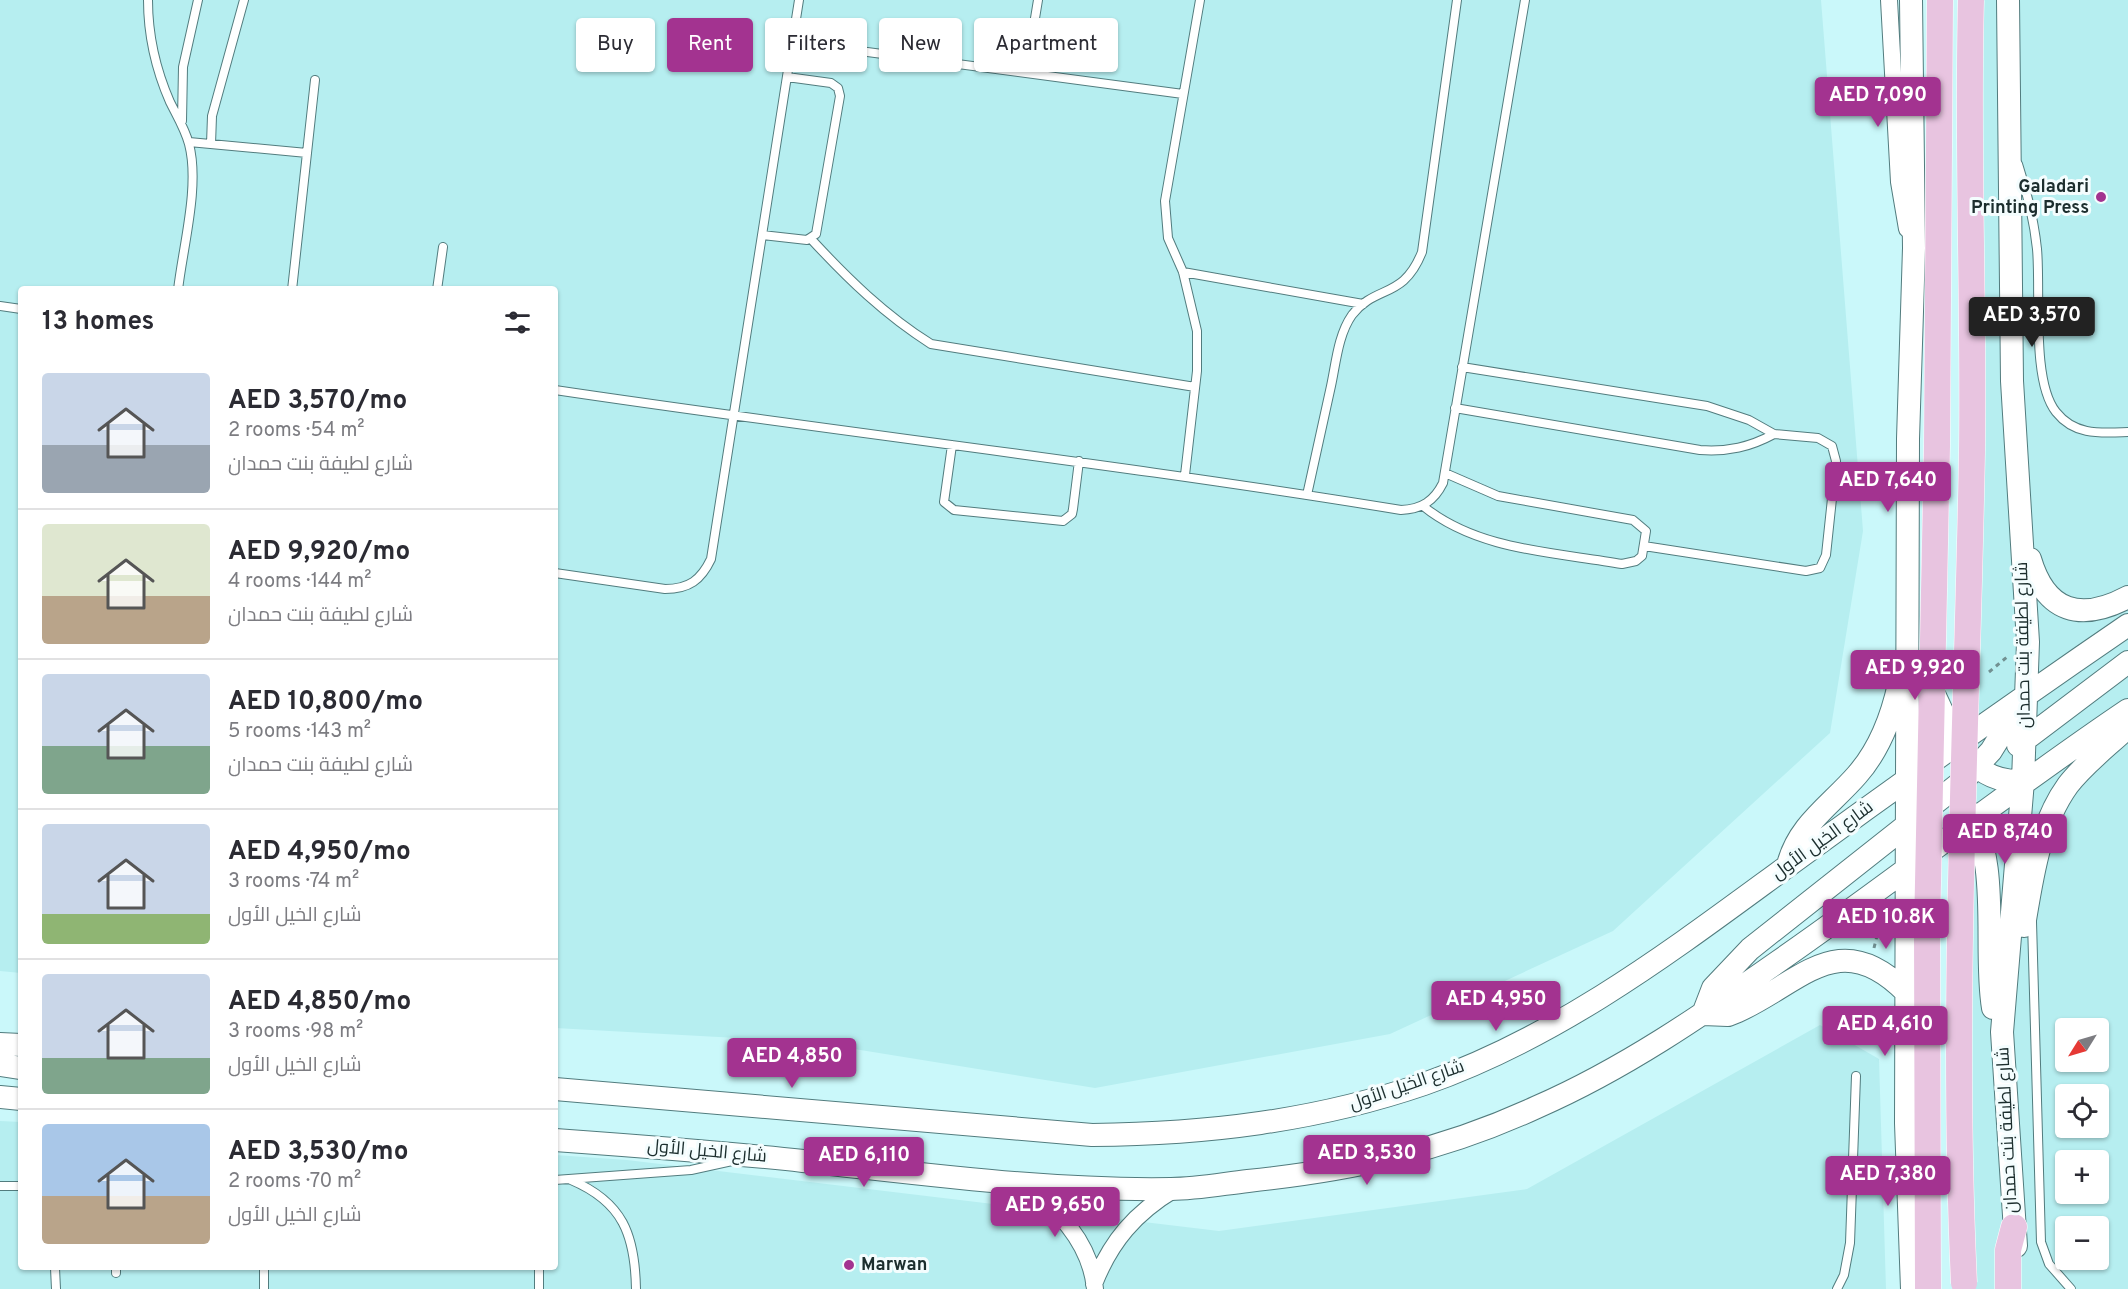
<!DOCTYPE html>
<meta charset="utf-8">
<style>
:root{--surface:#fff;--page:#f7f7f7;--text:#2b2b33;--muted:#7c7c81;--line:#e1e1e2;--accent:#a33390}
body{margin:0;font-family:Overpass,Cairo,sans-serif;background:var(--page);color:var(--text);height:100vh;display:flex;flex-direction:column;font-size:22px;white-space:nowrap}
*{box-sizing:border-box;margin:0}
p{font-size:20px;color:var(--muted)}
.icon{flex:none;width:33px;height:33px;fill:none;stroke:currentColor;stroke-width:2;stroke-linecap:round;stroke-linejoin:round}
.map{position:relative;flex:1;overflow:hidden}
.panel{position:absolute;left:18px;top:286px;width:540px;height:984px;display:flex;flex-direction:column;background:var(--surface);border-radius:6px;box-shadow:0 2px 4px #0004}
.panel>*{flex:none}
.guide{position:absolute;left:576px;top:18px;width:570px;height:54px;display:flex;gap:12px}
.needle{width:39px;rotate:233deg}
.fabs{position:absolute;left:2055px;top:1018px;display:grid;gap:12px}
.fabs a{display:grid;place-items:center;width:54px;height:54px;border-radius:6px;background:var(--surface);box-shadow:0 2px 4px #0004;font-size:30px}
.price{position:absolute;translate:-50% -51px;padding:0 14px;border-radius:6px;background:var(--accent);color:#fff;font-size:20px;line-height:39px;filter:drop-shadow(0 2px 3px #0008)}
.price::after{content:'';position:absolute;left:50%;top:36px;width:18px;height:14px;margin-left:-9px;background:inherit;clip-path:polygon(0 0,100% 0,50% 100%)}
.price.on{background:#222;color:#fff}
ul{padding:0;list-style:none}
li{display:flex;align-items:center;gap:18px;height:150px;padding:0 24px}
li+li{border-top:2px solid var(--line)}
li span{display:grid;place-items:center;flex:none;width:168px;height:120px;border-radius:6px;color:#555}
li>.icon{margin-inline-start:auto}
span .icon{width:72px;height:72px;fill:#fffc;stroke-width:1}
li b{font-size:26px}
h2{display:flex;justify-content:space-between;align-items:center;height:72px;padding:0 24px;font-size:26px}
.tag{padding:0 21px;border-radius:6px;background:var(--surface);box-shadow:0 2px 4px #0004;font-size:21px;line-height:54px}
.tag.on{background:var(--accent);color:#fff}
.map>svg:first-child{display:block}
.built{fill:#b6eef0;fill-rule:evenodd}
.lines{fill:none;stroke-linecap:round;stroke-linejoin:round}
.lane-casing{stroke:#527c7e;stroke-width:10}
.street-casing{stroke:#527c7e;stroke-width:18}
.secondary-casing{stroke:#527c7e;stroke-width:24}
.primary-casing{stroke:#fff;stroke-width:27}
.path{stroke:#729192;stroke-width:3;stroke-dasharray:4.5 4.5;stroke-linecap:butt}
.lane{stroke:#fff;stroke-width:8}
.street{stroke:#fff;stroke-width:16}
.secondary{stroke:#fff;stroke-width:22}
.primary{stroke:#e8c4e0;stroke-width:26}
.primary-bridge-casing{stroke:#fff;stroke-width:27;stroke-linecap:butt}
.primary-bridge{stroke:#e8c4e0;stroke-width:26}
.poi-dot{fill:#a33390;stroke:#f4fdfe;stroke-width:2}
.labels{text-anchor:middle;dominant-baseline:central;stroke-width:6;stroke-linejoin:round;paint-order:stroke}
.poi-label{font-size:18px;font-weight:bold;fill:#1c2e2e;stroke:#f4fdfe;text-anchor:end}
.street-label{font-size:18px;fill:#1c2e2e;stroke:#f4fdfe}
</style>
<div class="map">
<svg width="2128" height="1289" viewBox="0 0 2128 1289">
<rect width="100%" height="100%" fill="#caf8fa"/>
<!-- built -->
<path class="built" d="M0,0H1821L1863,531L1830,733L1613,931L1390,1034L1095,1088L811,1042L555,1028V290H21V973L0,971Z
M1959,0H2128V1289H1974ZM2066,1029H2098V1062H2066ZM2066,1095H2098V1128H2066ZM2066,1161H2098V1194H2066ZM2066,1227H2098V1260H2066Z
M1820,1025L1879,1059L1886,1289H0V1121L21,1122V1268H555V1155L627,1160L1219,1231L1527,1189Z"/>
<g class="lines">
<defs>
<path id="lane" d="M148,0C148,35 156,70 170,102C177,116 185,129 189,144C200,186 183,246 178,290
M792,42L1183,94
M1026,73L1038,0
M182,121L183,67L198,0
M189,142L307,153
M211,144L212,116L244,0
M2018,164C2027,192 2034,220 2037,249C2041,291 2031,381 2056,412C2075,436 2101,433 2128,432
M762,235L807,240L816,234L840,96L838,88L831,83L787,77
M811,239C848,279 885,315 931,344L1195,387
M1183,272L1363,304
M292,290L315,80
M437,290L443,247
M0,306L21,309
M1462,367L1707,406L1749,420L1774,434L1818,438L1832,446L1836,461L1826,555L1820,568L1806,571L1644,546
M555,390C837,432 1120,464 1401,510C1422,509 1434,501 1443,483L1525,0
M1455,408L1700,450C1728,452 1750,447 1774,434
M952,445L944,502L954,510L1063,521L1072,514L1073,509L1079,461
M1185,475L1197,371V331L1183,272L1168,238L1165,201L1200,0
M1307,495C1315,458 1323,422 1331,386C1336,363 1338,335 1352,315C1376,284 1403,300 1422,252L1457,0
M1423,506C1478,551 1555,552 1622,564L1636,561L1642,556L1646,531L1633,520L1498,496L1445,473
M555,573L665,589C689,589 701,580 711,559L799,0
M2032,922L2041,1242L2049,1264L2071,1289
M555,1180L691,1170L732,1161
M571,1180C623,1202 635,1235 636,1289
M0,1186H21
M55,1268L56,1289
M116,1268V1273
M539,1268V1289
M264,1289V1268
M1837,1289L1844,1275L1850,1243L1856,1076"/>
<path id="street" d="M1889,0L1899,182L1907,229
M1025,1185C1059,1210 1091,1245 1095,1289
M1094,1284C1111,1241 1135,1213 1175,1189"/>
<path id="secondary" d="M1911,0L1914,248L1908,439L1906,1123L1912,1289
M2008,0L2012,381L2028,642L2023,781L2002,1032L2016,1246
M2030,559C2046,613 2081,622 2128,597
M1931,688C1953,731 1965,784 2023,781
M2018,745L2128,662
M1966,808C2002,860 1983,948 1993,1008
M1788,865C1798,825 1831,805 1857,775C1879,750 1892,716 1899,684
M2024,926C2032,878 2039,825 2068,785C2085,763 2108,746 2128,727
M1703,1014L1713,988L1750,949L1964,780L1991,751L2022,701
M1703,1014L1728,1015L1738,1011C1802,982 1839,925 1906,992
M0,1044L21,1045
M0,1065L21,1068
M555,1089L1092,1135C1206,1134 1316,1121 1424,1084C1561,1036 1674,949 1789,865C1901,783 2014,703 2128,625
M0,1097L21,1099
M555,1140C638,1146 721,1152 803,1161C925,1174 1048,1191 1171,1189C1196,1189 1222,1184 1248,1181C1352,1170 1442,1151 1537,1107C1624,1069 1702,1015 1779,961C1897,879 2009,790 2128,710"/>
<path id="primary" d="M2008,1289V1250L2014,1227"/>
</defs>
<!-- lane casing -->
<use href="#lane" class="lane-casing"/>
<!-- street casing -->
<use href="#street" class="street-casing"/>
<!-- secondary casing -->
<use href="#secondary" class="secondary-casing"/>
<!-- primary casing -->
<use href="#primary" class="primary-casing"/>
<!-- path -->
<path class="path" d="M1989,672L2007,657
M1874,948L1883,911"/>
<!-- lane -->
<use href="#lane" class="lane"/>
<!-- street -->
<use href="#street" class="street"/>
<!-- secondary -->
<use href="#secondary" class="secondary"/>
<!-- primary -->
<use href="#primary" class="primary"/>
<defs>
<path id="primary-bridge" d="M1964,1283C1951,1006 1967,729 1972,452C1974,301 1967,150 1971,0
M1928,1289L1927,931L1937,446L1940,0"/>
</defs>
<!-- primary-bridge casing -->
<use href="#primary-bridge" class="primary-bridge-casing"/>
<!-- primary-bridge -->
<use href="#primary-bridge" class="primary-bridge"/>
</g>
<!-- markers -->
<g class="poi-dot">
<circle cx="2101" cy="197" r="6"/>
<circle cx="849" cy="1265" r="6"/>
</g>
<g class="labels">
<!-- poi labels -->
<g class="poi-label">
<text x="2089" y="187">Galadari<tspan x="2089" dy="21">Printing Press</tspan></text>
<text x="861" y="1265" text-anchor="start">Marwan</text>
</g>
<!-- street labels -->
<g class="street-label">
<text transform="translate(2024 645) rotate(-91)">شارع لطيفة بنت حمدان</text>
<text transform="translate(1823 841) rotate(-36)">شارع الخيل الأول</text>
<text transform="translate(1407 1086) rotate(-19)">شارع الخيل الأول</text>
<text transform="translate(2008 1130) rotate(-93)">شارع لطيفة بنت حمدان</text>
<text transform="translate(707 1152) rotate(5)">شارع الخيل الأول</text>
</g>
</g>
</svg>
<div class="fabs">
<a><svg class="needle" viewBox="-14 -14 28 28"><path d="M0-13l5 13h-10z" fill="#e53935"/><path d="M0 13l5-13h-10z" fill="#7c7c81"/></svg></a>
<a><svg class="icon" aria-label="locate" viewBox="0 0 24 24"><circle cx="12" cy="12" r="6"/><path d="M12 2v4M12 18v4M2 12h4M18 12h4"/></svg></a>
<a>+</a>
<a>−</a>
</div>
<b class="price" style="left:1878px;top:128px">AED 7,090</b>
<b class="price on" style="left:2032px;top:348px">AED 3,570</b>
<b class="price" style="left:1888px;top:513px">AED 7,640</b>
<b class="price" style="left:1915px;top:701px">AED 9,920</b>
<b class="price" style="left:2005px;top:865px">AED 8,740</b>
<b class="price" style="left:1886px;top:950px">AED 10.8K</b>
<b class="price" style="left:1496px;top:1032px">AED 4,950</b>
<b class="price" style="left:1885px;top:1057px">AED 4,610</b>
<b class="price" style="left:792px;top:1089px">AED 4,850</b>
<b class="price" style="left:1367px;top:1186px">AED 3,530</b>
<b class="price" style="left:864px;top:1188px">AED 6,110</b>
<b class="price" style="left:1888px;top:1207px">AED 7,380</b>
<b class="price" style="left:1055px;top:1238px">AED 9,650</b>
<div class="guide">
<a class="tag">Buy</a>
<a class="tag on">Rent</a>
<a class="tag">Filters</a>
<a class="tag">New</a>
<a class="tag">Apartment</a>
</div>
<section class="panel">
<h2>13 homes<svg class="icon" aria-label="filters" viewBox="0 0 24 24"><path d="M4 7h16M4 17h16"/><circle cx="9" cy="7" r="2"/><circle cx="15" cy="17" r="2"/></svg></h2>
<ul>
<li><span style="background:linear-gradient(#c9d6e8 60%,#9aa5b1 0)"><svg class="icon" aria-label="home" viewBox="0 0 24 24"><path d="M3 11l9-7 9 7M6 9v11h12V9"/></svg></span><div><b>AED 3,570/mo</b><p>2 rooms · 54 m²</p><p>شارع لطيفة بنت حمدان</p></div></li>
<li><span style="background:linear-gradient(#dfe7d0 60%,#b9a48a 0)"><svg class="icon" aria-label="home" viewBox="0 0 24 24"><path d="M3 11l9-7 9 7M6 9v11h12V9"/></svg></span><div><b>AED 9,920/mo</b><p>4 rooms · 144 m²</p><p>شارع لطيفة بنت حمدان</p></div></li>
<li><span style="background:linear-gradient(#c9d6e8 60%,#7fa58c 0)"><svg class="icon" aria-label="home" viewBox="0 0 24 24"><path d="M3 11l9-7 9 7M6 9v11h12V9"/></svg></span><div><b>AED 10,800/mo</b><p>5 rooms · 143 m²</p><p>شارع لطيفة بنت حمدان</p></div></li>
<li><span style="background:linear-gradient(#c9d6e8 75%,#8fb573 0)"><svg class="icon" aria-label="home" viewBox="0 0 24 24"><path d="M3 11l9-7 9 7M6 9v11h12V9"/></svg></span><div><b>AED 4,950/mo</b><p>3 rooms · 74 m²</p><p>شارع الخيل الأول</p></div></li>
<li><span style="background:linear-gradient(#c9d6e8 70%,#7fa58c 0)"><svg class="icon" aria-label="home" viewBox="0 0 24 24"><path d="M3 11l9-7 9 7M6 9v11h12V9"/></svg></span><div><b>AED 4,850/mo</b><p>3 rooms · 98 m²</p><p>شارع الخيل الأول</p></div></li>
<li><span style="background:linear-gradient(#a9c7e8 60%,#b9a48a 0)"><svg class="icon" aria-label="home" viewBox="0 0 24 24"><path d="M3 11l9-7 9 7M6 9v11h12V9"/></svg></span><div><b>AED 3,530/mo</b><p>2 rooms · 70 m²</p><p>شارع الخيل الأول</p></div></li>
</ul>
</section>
</div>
